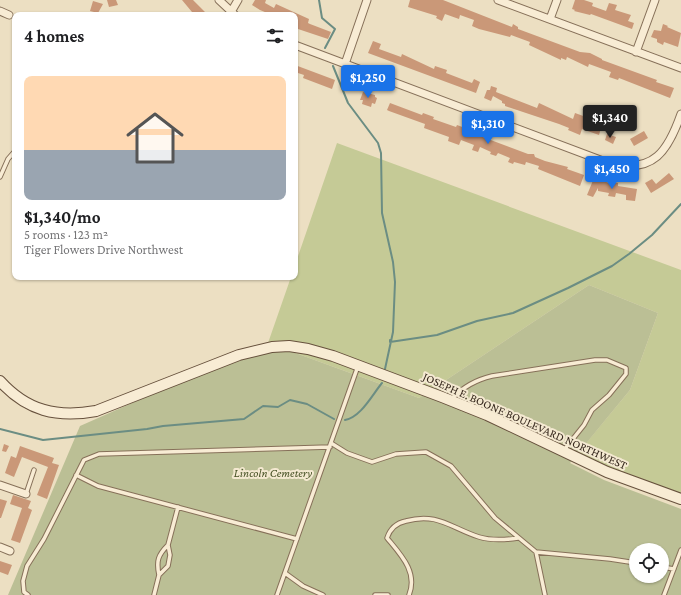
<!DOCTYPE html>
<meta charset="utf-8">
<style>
:root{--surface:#fff;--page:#f6f6f6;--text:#202124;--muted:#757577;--accent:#1a73e8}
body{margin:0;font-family:"Crimson Pro",serif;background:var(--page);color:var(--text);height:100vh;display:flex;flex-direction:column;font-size:15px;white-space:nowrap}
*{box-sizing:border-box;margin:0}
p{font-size:13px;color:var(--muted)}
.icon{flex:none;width:22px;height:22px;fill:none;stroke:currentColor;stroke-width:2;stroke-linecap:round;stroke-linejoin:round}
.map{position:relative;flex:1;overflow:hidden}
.drawer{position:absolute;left:12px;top:12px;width:286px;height:268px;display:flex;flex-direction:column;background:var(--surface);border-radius:8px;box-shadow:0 1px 3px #0004}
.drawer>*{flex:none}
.tools{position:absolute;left:629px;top:543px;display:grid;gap:8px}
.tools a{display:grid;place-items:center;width:40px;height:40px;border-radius:50%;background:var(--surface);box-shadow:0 1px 3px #0004;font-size:20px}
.price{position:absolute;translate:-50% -34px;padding:0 9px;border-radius:4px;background:var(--accent);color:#fff;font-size:13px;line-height:26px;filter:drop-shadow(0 1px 2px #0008)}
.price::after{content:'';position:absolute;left:50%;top:24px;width:12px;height:9px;margin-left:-6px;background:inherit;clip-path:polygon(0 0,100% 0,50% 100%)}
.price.current{background:#222;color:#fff}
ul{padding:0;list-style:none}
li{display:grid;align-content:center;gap:8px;height:212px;padding:0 12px}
li span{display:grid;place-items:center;height:124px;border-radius:8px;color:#555}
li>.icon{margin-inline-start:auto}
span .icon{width:72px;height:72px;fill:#fffc;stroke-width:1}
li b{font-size:17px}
h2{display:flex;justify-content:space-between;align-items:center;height:48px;padding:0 12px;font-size:17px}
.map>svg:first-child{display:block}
.green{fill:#c5ca96}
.cemetery{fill:#bbbf95;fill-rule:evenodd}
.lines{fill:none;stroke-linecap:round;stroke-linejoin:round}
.stream{stroke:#6b8d83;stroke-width:2}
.building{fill:#ca9878}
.lane-casing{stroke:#867059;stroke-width:5.5}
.street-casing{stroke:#867059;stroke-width:9}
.secondary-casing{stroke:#67513d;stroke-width:12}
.lane{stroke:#f8ecd4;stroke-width:3.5}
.street{stroke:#f8ecd4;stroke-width:7}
.secondary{stroke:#f8ecd4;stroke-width:10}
.labels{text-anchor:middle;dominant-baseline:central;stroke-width:4;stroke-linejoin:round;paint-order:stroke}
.street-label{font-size:12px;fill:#36281d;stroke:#f4e9d1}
.park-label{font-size:12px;font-style:italic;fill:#475225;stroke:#f4e9d1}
</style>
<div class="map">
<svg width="681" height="595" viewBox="0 0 681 595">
<rect width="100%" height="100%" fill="#ecdfc2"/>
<!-- green -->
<path class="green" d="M337,143L681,270V495L609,468L578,453L630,390L658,313L589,285L419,398L268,343L291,277H295V265Z"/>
<!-- cemetery -->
<path class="cemetery" d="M589,285L658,313L630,390L570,463L604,480L681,509V595H8L80,426L268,343L419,398ZM636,550H662V576H636Z"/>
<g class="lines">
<!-- stream -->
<path class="stream" d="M319,0L322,18L335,29L325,48
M333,66L348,103L378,143L381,153L382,213L393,262L395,282L393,332L385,369
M390,340V342L437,335L477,321L513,313L568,288L612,266L629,254L652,235L681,204
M345,420C361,417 372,395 382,383
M0,429L43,440L147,429L163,426L244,419L263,406L278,407L290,400L307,404L334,419"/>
</g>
<!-- building -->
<path class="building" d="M107,0H116L118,5L109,7Z
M182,0H193L208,15H189L192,12Z
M255,0H266L265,3L274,8L276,4L309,19L308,23L310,24L331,32L328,39L295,28V15H272L260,10L252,5Z
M410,0H443L512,27L513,24L518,27V29L580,52L590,53L602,59V60L657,80L656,82L674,88L670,98L619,78L618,80L609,77L611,72L589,64L588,67L567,57L566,60L561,58V60L529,45L530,42L511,35L510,37L479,29L472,26L474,20L460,15L459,19L445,14L442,21L436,18L437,16L408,7Z
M575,0H584L593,3L592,6L606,11L609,3L617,5L615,10L631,15L628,21L634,23L632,29L591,14L590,15L574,11L575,10L572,9Z
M93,1L103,4L98,13L90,11Z
M663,24L668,26L667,27L681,33L678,47L664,42L663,45L657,42V39L651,37L654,30L661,31Z
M373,41L381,44L379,49L401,57L402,54L434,69L435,66L447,70L446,73L472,83L474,79L480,82L476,93L368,53Z
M295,65L335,80L332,89L303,78L304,75L295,72Z
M491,86L497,88L496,92L537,108L539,103L573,119L575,113L586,117L597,122L596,126L601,128L599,135L582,129L580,135L568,130L569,128L559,124L505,106V104L502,103V101L493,96L491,101L484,98L487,90H490Z
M363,92L375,95V97L377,98L375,104L372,103L371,107L362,104L363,100H360Z
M390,103L422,115L423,113L434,117L433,119L456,127L457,125L465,128L464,130L528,154H534L535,157L545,161L568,167L567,169L584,175L580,186L538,169L539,166L526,162L525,165L514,162L513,164L508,162L510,158L498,153L496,156L490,154L491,152L480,147L478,152L472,150L474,145L461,140L459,145L448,141L449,137L424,128L425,124L389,111L387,110Z
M644,131L648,138L634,146L630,139Z
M607,134L616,137L613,144L605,140Z
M669,173L674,179L651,193L645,183L652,179L656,184Z
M594,178L609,183H618V186L637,189L635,201L626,200V195L616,193L615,197L608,196L609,193L598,191V188L593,197L587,195Z
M4,444L9,446L6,452L2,451Z
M20,446L54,458L52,463L59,465L47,499L37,495L48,467L22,457L14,477L5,473L11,456L16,458Z
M13,495L31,501L28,508L32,510L20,543L11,540L22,508L10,504Z
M0,499L7,501L1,518H0Z
M0,561L12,565L8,575L0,572Z"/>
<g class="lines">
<defs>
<path id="lane" d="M0,177L8,159L15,151
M451,399C464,387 475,380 492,376L595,360H607L626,368V374L609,395L592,410L584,425L564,450
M331,443L347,453L372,462L396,454L426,452L451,466L495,518L536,552L545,595
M76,475L98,486L297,539
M26,494L34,470
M536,552L610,559L636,563
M662,567L674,569
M285,573L303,586L323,595
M159,575C156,561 158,555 168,545
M28,595L24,592L23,581L27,566L44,539L84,460L99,454L330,447
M154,595L159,575L168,566L170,555L168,545L178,507
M277,595L358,366
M375,595H388
M409,595C418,572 401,555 387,538C390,529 396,523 406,521C437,512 451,528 479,537C492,541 505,540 518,538
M664,595L681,550"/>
<path id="street" d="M219,0L235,15
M498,0L681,68
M0,11L9,15
M231,12L238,0
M550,19L557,0
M295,45L611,164C654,173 668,151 681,114
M636,52L655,0
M345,64L367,0
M0,485L26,494
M0,547L10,551"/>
<path id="secondary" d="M0,381C27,411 57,418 96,411L239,355L272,347L289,346L308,349L333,356L442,397L487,415L607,472L681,499"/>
</defs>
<!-- lane casing -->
<use href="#lane" class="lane-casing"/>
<!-- street casing -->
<use href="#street" class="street-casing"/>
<!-- secondary casing -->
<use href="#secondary" class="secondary-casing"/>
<!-- lane -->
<use href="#lane" class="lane"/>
<!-- street -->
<use href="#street" class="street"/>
<!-- secondary -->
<use href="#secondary" class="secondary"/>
</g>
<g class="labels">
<!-- street labels -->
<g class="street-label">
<text transform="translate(525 421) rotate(24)">JOSEPH E. BOONE BOULEVARD NORTHWEST</text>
</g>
<!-- park labels -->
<g class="park-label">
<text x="273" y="473">Lincoln Cemetery</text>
</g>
</g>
</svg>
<div class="tools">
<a><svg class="icon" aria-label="locate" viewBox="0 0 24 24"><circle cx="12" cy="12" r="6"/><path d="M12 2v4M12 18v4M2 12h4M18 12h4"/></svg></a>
</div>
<b class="price" style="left:368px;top:99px">$1,250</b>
<b class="price current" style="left:610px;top:139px">$1,340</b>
<b class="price" style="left:488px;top:145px">$1,310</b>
<b class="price" style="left:612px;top:190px">$1,450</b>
<section class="drawer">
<h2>4 homes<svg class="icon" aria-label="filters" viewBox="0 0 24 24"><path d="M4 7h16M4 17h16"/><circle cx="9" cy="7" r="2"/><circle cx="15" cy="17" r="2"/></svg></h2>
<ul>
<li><span style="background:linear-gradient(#ffd9b3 60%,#9aa5b1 0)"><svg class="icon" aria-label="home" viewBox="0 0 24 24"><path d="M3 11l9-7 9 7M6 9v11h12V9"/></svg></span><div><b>$1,340/mo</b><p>5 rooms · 123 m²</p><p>Tiger Flowers Drive Northwest</p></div></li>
</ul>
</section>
</div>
